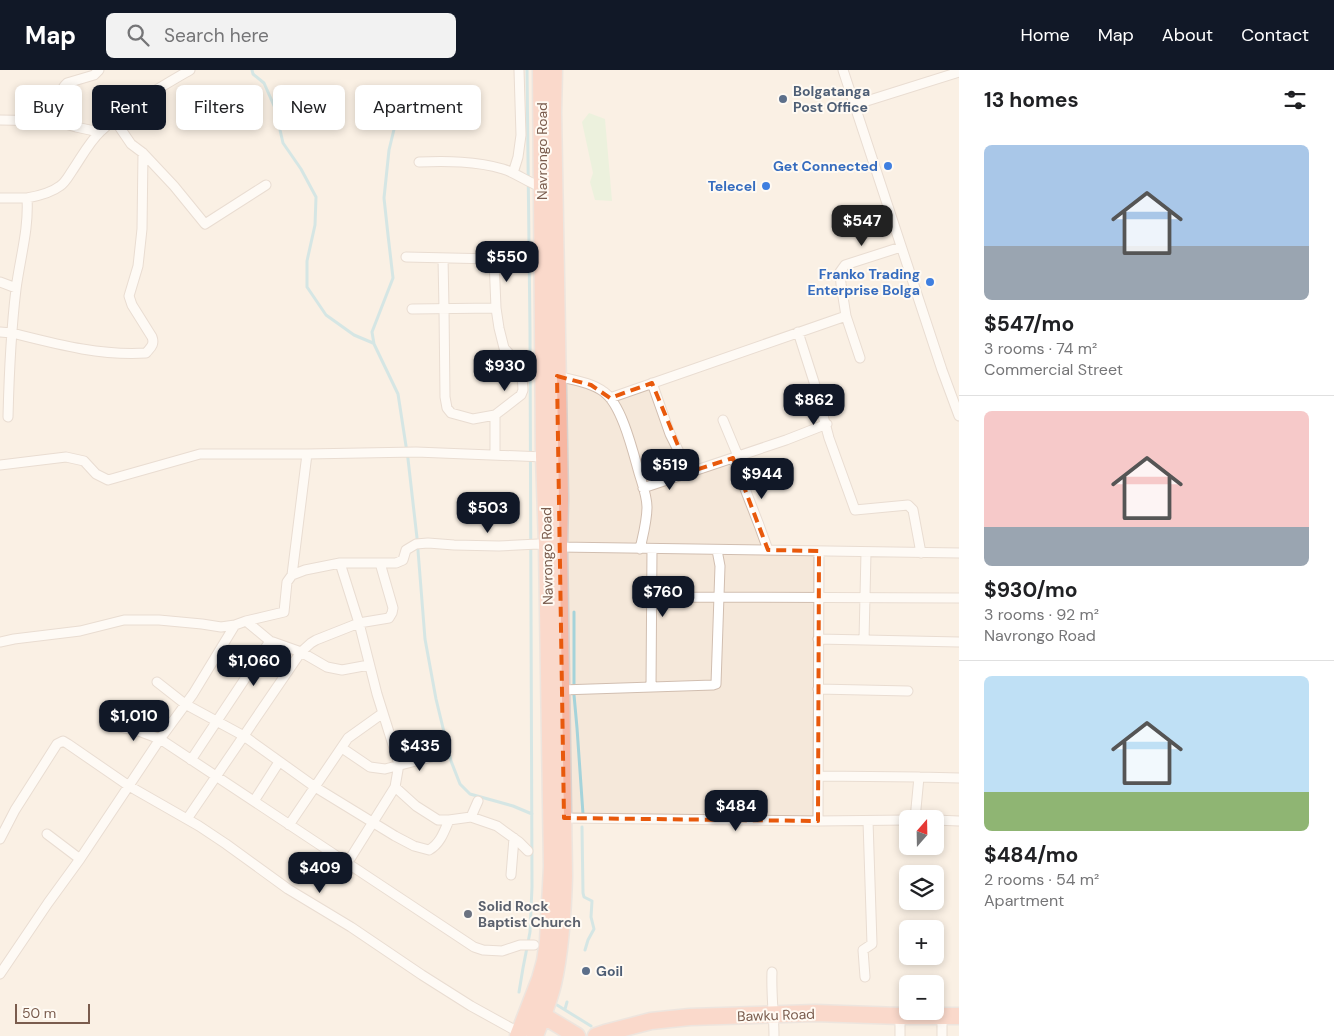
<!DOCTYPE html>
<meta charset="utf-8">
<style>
:root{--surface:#fff;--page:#f2f2f2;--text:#202124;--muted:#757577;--line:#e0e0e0;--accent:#111827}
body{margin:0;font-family:"DM Sans",sans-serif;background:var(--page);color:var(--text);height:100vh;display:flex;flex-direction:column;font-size:19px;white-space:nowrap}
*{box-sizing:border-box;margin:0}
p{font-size:16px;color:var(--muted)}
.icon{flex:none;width:28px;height:28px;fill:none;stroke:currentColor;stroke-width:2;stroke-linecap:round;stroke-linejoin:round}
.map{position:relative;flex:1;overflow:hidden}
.sheet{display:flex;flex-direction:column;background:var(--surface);width:375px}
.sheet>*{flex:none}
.guide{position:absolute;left:15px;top:15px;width:475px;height:45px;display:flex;gap:10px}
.needle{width:32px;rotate:20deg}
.fabs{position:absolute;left:899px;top:740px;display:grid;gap:10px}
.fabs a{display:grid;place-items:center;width:45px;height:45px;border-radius:8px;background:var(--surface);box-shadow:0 2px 8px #0003;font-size:25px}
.scale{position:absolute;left:15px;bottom:12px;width:75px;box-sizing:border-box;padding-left:5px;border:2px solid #7a5c4d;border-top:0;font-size:14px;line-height:18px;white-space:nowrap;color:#7a5c4d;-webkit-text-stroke:4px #fffaf3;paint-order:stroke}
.price{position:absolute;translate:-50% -42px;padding:0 11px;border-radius:10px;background:var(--accent);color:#fff;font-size:16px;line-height:32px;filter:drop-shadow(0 1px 2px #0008)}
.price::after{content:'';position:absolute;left:50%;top:30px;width:15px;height:11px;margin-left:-8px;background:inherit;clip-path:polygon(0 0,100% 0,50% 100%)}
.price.current{background:#222;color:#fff}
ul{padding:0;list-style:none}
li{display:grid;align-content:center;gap:10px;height:265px;padding:0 25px}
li+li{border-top:1px solid var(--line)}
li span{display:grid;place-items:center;height:155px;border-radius:8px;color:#555}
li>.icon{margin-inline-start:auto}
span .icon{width:90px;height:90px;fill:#fffc;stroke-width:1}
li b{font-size:21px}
h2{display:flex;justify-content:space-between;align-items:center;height:60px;padding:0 25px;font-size:21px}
.pill{padding:0 18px;border-radius:8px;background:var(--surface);box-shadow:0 2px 8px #0003;font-size:18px;line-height:45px}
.pill.current{background:var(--accent);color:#fff}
header{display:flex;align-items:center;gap:30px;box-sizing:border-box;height:70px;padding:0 25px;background:var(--accent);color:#fff}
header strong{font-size:24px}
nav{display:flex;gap:28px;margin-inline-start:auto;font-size:18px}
.search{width:350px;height:45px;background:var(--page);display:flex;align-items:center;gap:12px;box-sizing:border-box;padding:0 18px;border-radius:8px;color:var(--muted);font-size:19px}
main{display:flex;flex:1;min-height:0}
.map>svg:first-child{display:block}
.residential{fill:#f5e8da;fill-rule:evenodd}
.green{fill:#d8ecc9}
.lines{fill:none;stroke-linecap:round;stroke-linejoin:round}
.stream{stroke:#a5d3da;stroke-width:3}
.street-casing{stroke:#d1beb0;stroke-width:11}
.highway-casing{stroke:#dad1cd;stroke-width:19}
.street{stroke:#fff;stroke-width:9}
.highway{stroke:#f7b7a3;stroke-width:16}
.marked{fill:none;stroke:#e8590c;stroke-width:4;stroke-dasharray:10 6;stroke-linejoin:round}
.service-dot{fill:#5c6f8a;stroke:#fffaf3;stroke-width:2}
.shop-dot{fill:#3f7fe0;stroke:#fffaf3;stroke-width:2}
.worship-dot{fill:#6b7280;stroke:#fffaf3;stroke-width:2}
.labels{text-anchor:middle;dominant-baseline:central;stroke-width:4;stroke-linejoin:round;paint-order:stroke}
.service-label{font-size:14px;font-weight:bold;fill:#4e5e75;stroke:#fffaf3;text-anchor:start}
.street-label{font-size:14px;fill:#7a5c4d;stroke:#fffaf3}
.shop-label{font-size:14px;font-weight:bold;fill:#366cbe;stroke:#fffaf3;text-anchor:end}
.worship-label{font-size:14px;font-weight:bold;fill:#5b616d;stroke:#fffaf3;text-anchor:start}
</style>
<header>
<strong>Map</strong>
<div class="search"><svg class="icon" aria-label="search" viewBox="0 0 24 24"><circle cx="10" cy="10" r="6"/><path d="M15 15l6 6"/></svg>Search here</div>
<nav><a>Home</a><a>Map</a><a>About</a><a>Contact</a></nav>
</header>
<main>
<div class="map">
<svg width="959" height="966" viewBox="0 0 959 966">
<rect width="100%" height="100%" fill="#fdf6ec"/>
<!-- residential -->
<path class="residential" d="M0,0H959V966H0ZM908,749H935V776H908ZM908,804H935V831H908ZM908,859H935V886H908ZM908,914H935V941H908Z"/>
<!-- green -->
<path class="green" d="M589,43L605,49L612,131L595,130L590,112L593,103L582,52Z"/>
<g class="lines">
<!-- stream -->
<path class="stream" d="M252,0L253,4L264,13L275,38L283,73L301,99L316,127L315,155L307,191V217L326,245L354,265L373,273
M397,47L389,80L384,128L388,165L393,208L372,262L374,274L398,324L408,389L417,468L425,569L436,629L451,691L460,714L470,724L513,736L532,744
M574,542V625L577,658L583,744
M582,757L583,823L584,827L592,831L591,847L594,859L588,870L585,880
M519,922L523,898L530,862L532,817L530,262L527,0
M557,935L591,956
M565,939L567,932"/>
<defs>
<path id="street" d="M843,0L942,300L959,346
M854,35L959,2
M114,49L131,74L143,83L174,116L205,154L266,115
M0,50L55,51L76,57L99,62
M55,51C57,39 57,22 67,13L94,5L99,0
M419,92C447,91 476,91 503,99C517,103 528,113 542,117
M513,103L518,87L521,65L519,0
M0,128H27
M406,187L494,189L496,238L499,258L504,278L514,289L522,302L544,304
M443,188L444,239L445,327L447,338L451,343L473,349L495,345L521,325L523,320L522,302
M0,212L16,218
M412,239L496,238
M0,262L12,263C56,274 100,286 146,283C150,278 155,275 152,267L132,235L129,226L138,196L142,159L143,83
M798,262L814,312L829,368L855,440L908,435L913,440L921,483
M860,288L846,246L841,214L840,202L845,195L901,177
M557,306C572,310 591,312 604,322C622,335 633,382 639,403C642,413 647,426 647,437C647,451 643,465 640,479
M652,313L670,364L689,402
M610,328L846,246
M495,345V384
M8,347C9,305 11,261 16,219C20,188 29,159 27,128C38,126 51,123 60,116C65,113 68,107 72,101C81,88 89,72 101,61C127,36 159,18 190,0
M723,350L738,386
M733,388L759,455L768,480
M0,395L66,387L84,391L96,404L108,410L200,384H307L416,382L544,387
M643,418L786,370L827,354
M340,493L359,553L377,624L399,694L395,717L348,792
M292,505L307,384
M652,527L959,528
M818,569L959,572
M864,570L866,482
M270,571L301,582L327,597L342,600L369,595
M0,572L14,569L80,561L124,550H159L202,554L221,557L235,555L246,551L284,542L287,512L292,505L305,500L340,493H396L403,490L406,480L416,474L428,473L454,475L499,476L538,474L559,477L959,483
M157,612L185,634L244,666L315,717L395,766L414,776L429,780C440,774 444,762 449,750
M651,617L652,479
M818,619L908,621
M561,620L713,615L716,614L720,496L717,480
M114,656L136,660L160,669C265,738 370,807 474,877L483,880L502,881L520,875H534
M342,678L370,697L385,699L435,686
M191,690L270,571L246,551
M818,706L919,707L959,708
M395,717L416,736L438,750H449L471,747L497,756L519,772L528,781
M254,731L279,692
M471,747L478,731
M564,748L818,751L908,750
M187,749L301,582L311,573L316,570L359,553L389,548L392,543L393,538L380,493
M915,749L919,707
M935,750L959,751
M818,751L819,481
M289,755L348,668L383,643
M47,764L80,789
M0,769L15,740L57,674L63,671L68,674L129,716L199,756L226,774L288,819L351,857L422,905L471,936L520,963
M511,805L514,768
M772,902C771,923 774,945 774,966
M0,904L48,833L80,789L160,669L193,624L235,555
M865,907L863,880L872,874L868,751
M900,946V966
M942,966V946"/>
<path id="highway" d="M534,940L577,966
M518,966L540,909L545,891L548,871L552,797L547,475L544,387L541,0
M535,966C541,949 549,932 553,914C561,879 563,842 564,806L559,477L560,429L553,42L554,0
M596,966L605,963L651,951L690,947L815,943L900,946H959"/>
</defs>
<!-- street casing -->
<use href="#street" class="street-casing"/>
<!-- highway casing -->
<use href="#highway" class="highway-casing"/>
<!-- street -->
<use href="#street" class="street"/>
<!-- highway -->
<use href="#highway" class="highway"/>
</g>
<!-- marked area -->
<path d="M0 0H959V966H0ZM557,306L591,315L610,328L652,313L689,402L733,388L768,480L819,481L818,751L564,748Z" fill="#fdf6ec" fill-opacity=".55" fill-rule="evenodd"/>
<path class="marked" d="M557,306L591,315L610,328L652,313L689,402L733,388L768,480L819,481L818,751L564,748Z"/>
<!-- markers -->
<g class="service-dot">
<circle cx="783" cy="29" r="5"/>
<circle cx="586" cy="901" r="5"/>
</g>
<g class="shop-dot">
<circle cx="888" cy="96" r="5"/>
<circle cx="766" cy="116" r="5"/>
<circle cx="930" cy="212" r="5"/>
</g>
<circle class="worship-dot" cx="468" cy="844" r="5"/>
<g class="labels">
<!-- service labels -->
<g class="service-label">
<text x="793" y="21">Bolgatanga<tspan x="793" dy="16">Post Office</tspan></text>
<text x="596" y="901">Goil</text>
</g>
<!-- street labels -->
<g class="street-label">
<text transform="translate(542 81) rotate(-90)">Navrongo Road</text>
<text transform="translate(547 486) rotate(-91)">Navrongo Road</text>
<text transform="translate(776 945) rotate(-2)">Bawku Road</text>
</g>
<!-- shop labels -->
<g class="shop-label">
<text x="878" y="96">Get Connected</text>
<text x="756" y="116">Telecel</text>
<text x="920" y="204">Franko Trading<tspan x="920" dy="16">Enterprise Bolga</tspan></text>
</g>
<!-- worship labels -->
<g class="worship-label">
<text x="478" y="836">Solid Rock<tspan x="478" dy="16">Baptist Church</tspan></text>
</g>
</g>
</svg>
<div class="fabs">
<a><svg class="needle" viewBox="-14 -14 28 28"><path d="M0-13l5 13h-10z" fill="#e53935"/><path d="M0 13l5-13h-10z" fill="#757577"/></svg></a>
<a><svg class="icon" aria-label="layers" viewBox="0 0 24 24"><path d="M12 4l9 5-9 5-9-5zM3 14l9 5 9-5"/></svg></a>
<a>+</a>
<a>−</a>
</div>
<div class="scale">50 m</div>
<b class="price current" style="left:862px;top:177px">$547</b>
<b class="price" style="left:507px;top:213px">$550</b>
<b class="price" style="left:505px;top:322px">$930</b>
<b class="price" style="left:814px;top:356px">$862</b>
<b class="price" style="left:670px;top:421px">$519</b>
<b class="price" style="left:762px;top:430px">$944</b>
<b class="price" style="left:488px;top:464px">$503</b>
<b class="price" style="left:663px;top:548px">$760</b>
<b class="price" style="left:254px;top:617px">$1,060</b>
<b class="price" style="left:134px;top:672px">$1,010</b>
<b class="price" style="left:420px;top:702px">$435</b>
<b class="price" style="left:736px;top:762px">$484</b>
<b class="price" style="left:320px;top:824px">$409</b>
<div class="guide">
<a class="pill">Buy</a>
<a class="pill current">Rent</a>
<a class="pill">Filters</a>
<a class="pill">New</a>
<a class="pill">Apartment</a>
</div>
</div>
<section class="sheet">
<h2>13 homes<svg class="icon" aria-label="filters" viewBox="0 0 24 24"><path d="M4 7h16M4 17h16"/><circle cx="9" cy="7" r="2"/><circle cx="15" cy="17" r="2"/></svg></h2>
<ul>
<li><span style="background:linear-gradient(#a9c7e8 65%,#9aa5b1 0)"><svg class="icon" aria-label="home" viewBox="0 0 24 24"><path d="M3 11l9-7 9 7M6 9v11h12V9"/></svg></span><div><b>$547/mo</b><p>3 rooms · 74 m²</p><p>Commercial Street</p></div></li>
<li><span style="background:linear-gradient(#f6c9c9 75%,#9aa5b1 0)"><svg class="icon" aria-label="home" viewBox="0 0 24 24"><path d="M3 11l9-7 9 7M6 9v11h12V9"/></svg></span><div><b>$930/mo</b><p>3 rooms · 92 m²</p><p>Navrongo Road</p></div></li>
<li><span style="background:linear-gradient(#bfe0f5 75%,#8fb573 0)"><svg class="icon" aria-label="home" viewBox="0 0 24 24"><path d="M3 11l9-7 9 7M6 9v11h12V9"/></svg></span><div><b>$484/mo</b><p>2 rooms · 54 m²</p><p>Apartment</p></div></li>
</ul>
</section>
</main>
